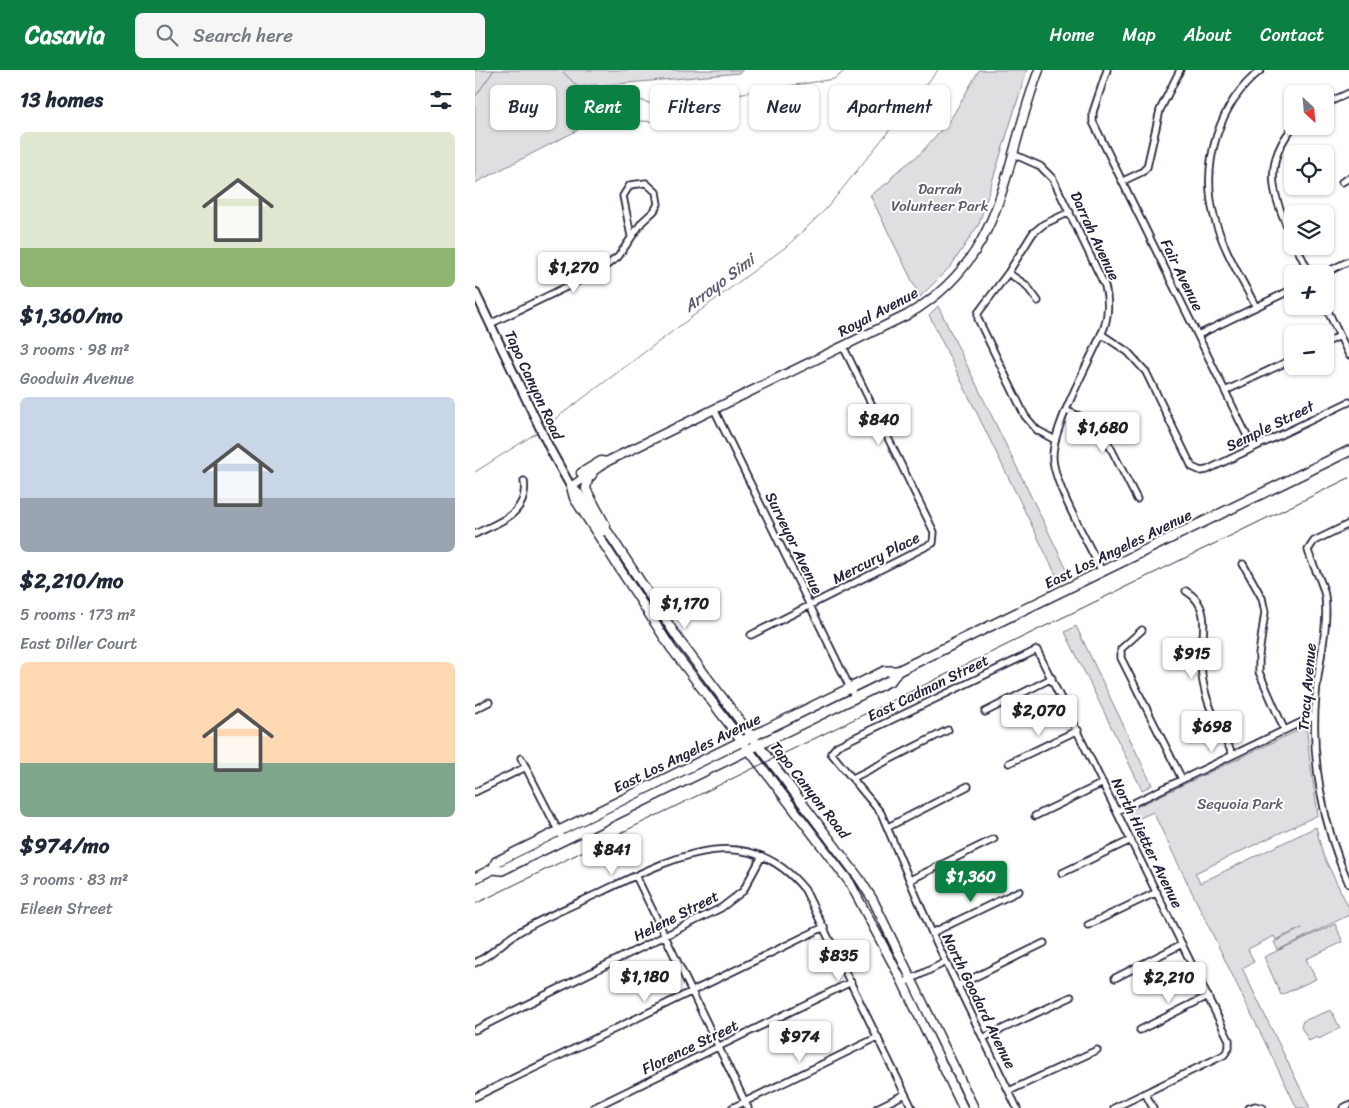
<!DOCTYPE html>
<meta charset="utf-8">
<style>
:root{--surface:#fff;--page:#f6f6f7;--text:#1f2937;--muted:#747a83;--accent:#0b8043}
body{margin:0;font-family:Sriracha,sans-serif;background:var(--page);color:var(--text);height:100vh;display:flex;flex-direction:column;font-size:19px;white-space:nowrap}
*{box-sizing:border-box;margin:0}
p{font-size:16px;color:var(--muted)}
.icon{flex:none;width:28px;height:28px;fill:none;stroke:currentColor;stroke-width:2;stroke-linecap:round;stroke-linejoin:round}
.map{position:relative;flex:1;overflow:hidden}
.side{display:flex;flex-direction:column;background:var(--surface);width:475px}
.side>*{flex:none}
.guide{position:absolute;left:15px;top:15px;width:475px;height:45px;display:flex;gap:10px}
.needle{width:32px;rotate:154deg}
.buttons{position:absolute;left:809px;top:15px;display:grid;gap:10px}
.buttons a{display:grid;place-items:center;width:50px;height:50px;border-radius:8px;background:var(--surface);box-shadow:0 1px 4px #0004;font-size:25px}
.price{position:absolute;translate:-50% -42px;padding:0 11px;border-radius:5px;background:#fff;color:#222;font-size:16px;line-height:32px;filter:drop-shadow(0 1px 2px #0008)}
.price::after{content:'';position:absolute;left:50%;top:30px;width:15px;height:11px;margin-left:-8px;background:inherit;clip-path:polygon(0 0,100% 0,50% 100%)}
.price.on{background:var(--accent);color:#fff}
ul{padding:0;list-style:none}
li{display:grid;align-content:center;gap:10px;height:265px;padding:0 20px}
li span{display:grid;place-items:center;height:155px;border-radius:8px;color:#555}
li>.icon{margin-inline-start:auto}
span .icon{width:90px;height:90px;fill:#fffc;stroke-width:1}
li b{font-size:21px}
h2{display:flex;justify-content:space-between;align-items:center;height:60px;padding:0 20px;font-size:21px}
.chip{padding:0 18px;border-radius:8px;background:var(--surface);box-shadow:0 1px 4px #0004;font-size:18px;line-height:45px}
.chip.on{background:var(--accent);color:#fff}
header{display:flex;align-items:center;gap:30px;box-sizing:border-box;height:70px;padding:0 25px;background:var(--accent);color:#fff}
header strong{font-size:24px}
nav{display:flex;gap:28px;margin-inline-start:auto;font-size:18px}
.search{width:350px;height:45px;background:var(--page);display:flex;align-items:center;gap:12px;box-sizing:border-box;padding:0 18px;border-radius:8px;color:var(--muted);font-size:19px}
main{display:flex;flex:1;min-height:0}
.map>svg:first-child{display:block}
.green{fill:#dfdfe2;stroke:#80808e}
.lines{fill:none;stroke-linecap:round;stroke-linejoin:round}
.stream{stroke:#7a7a88;stroke-width:1}
.minor-casing{stroke:#22223b;stroke-width:9}
.tertiary-casing{stroke:#22223b;stroke-width:11}
.secondary-casing{stroke:#22223b;stroke-width:11}
.primary-casing{stroke:#22223b;stroke-width:12}
.minor{stroke:#fff;stroke-width:5.5}
.tertiary{stroke:#fff;stroke-width:7}
.secondary{stroke:#fff;stroke-width:8}
.primary{stroke:#fff;stroke-width:9}
.rail{stroke:#22223b;stroke-width:1}
.labels{text-anchor:middle;dominant-baseline:central;stroke-width:4;stroke-linejoin:round;paint-order:stroke}
.park-label{font-size:15px;fill:#5b5b6d;stroke:#fff}
.street-label{font-size:15px;fill:#22223b;stroke:#fff}
.water-label{font-size:16px;font-style:italic;fill:#5c5c6f;stroke:#fff}
</style>
<header>
<strong>Casavia</strong>
<div class="search"><svg class="icon" aria-label="search" viewBox="0 0 24 24"><circle cx="10" cy="10" r="6"/><path d="M15 15l6 6"/></svg>Search here</div>
<nav><a>Home</a><a>Map</a><a>About</a><a>Contact</a></nav>
</header>
<main>
<section class="side">
<h2>13 homes<svg class="icon" aria-label="filters" viewBox="0 0 24 24"><path d="M4 7h16M4 17h16"/><circle cx="9" cy="7" r="2"/><circle cx="15" cy="17" r="2"/></svg></h2>
<ul>
<li><span style="background:linear-gradient(#dfe7d0 75%,#8fb573 0)"><svg class="icon" aria-label="home" viewBox="0 0 24 24"><path d="M3 11l9-7 9 7M6 9v11h12V9"/></svg></span><div><b>$1,360/mo</b><p>3 rooms · 98 m²</p><p>Goodwin Avenue</p></div></li>
<li><span style="background:linear-gradient(#c9d6e8 65%,#9aa5b1 0)"><svg class="icon" aria-label="home" viewBox="0 0 24 24"><path d="M3 11l9-7 9 7M6 9v11h12V9"/></svg></span><div><b>$2,210/mo</b><p>5 rooms · 173 m²</p><p>East Diller Court</p></div></li>
<li><span style="background:linear-gradient(#ffd9b3 65%,#7fa58c 0)"><svg class="icon" aria-label="home" viewBox="0 0 24 24"><path d="M3 11l9-7 9 7M6 9v11h12V9"/></svg></span><div><b>$974/mo</b><p>3 rooms · 83 m²</p><p>Eileen Street</p></div></li>
</ul>
</section>
<div class="map">
<svg width="874" height="1038" viewBox="0 0 874 1038">
<rect width="100%" height="100%" fill="#fff"/>
<filter id="ink" filterUnits="userSpaceOnUse"><feTurbulence type="fractalNoise" baseFrequency=".02" numOctaves="2"/><feDisplacementMap in="SourceGraphic" scale="10" xChannelSelector="R" yChannelSelector="G"/><feConvolveMatrix kernelMatrix="1 2 1 2 8 2 1 2 1" color-interpolation-filters="sRGB"/></filter>
<g filter="url(#ink)">
<!-- green -->
<path class="green" d="M0,0H269L265,3L131,15L103,60L0,113Z
M504,0H552L504,154L476,196L445,227L395,125L414,112L419,104L445,84L477,47Z
M463,236L594,504L583,509L454,245Z
M601,556L677,715L667,720L590,562Z
M828,658L832,661L834,684L843,745L720,803L725,813L841,757L848,785L874,838V845L803,880L799,872L827,858L801,870L799,866L773,879L779,892L767,898L835,1038H822L678,742L656,752L655,740Z
M860,854L868,872L831,889L841,909L806,925L789,887Z
M856,940L865,958L844,969L842,967L834,971L826,957L828,951Z"/>
<g class="lines">
<!-- stream -->
<path class="stream" d="M86,0L103,17L121,15L135,26L165,30L188,38L203,48
M0,27L19,0
M163,51L192,52L255,25L359,9L371,0
M68,358L312,176L351,139L463,0
M0,402L63,362"/>
<defs>
<path id="minor" d="M632,0L618,42V52L778,378
M850,34L874,23
M538,84L565,96L578,109L630,216C634,231 634,243 629,258C616,290 576,358 578,389C580,417 614,474 627,502
M648,111L667,102L672,97L685,40L705,0
M867,112L874,108
M818,169C798,129 786,94 819,56
M821,176L835,204
M533,203L551,215L563,231
M848,204L874,191
M850,235L874,285
M781,237C766,208 747,177 739,146C726,94 743,34 786,0
M15,254L122,202L143,187L167,152L179,141L183,134L181,122L171,113L155,115L148,126L156,166
M626,264L653,282L671,302L717,397L726,401L732,400L874,332
M723,265L818,219
M850,273L865,266
M750,321L818,289
M239,339L380,628
M592,341L611,349L628,363L662,429
M580,370L562,360L550,346L503,249V243L533,203L558,163L569,154L595,142
M874,454L839,471L833,480C837,496 847,509 850,526C854,559 843,593 841,625C835,687 848,757 874,814
M0,464C24,452 54,444 49,411
M768,494L787,528L790,542L784,584V602L809,659
M711,521C736,536 728,562 726,587C726,599 727,610 730,621C735,643 748,664 758,685
M667,560L646,579V588L707,709
M276,565L458,473L459,462L368,276
M0,639L14,632
M510,642L577,608
M46,688L88,770
M534,693L603,660
M378,708L473,660
M0,722L51,697
M642,741L839,646
M560,746L628,713
M413,757L493,716
M587,803L656,770
M161,806L273,1038
M435,810L519,769
M613,855L682,822
M457,863L544,821
M0,893C17,885 28,871 44,862C69,847 99,835 126,822C194,790 271,746 330,820L437,1038
M640,908L707,874
M428,913L471,892
M482,916L569,873
M0,960L246,838L268,821L287,786
M665,960L733,926
M508,968L596,927
M534,1021L622,980
M670,1023L678,1038
M0,1027L349,857
M118,1038L376,912
M257,1038L403,967
M402,1038L430,1024
M542,1038L457,863L406,743L356,683L362,676L562,580L754,970V978L749,985L639,1038
M774,1038L780,1036L788,1038
M868,1038L874,1035"/>
<path id="tertiary" d="M0,222L75,379L96,417"/>
<path id="secondary" d="M106,403L126,391L131,392
M117,405L113,409L111,419L131,456
M96,417L104,424L129,461L133,462L204,570L384,808L398,830L499,1038
M96,417L99,428L196,578L375,813L428,913L488,1038
M96,417L131,392L432,245C532,188 527,95 564,0"/>
<path id="primary" d="M18,799L21,792L410,601H423
M0,808L18,799L27,800L416,610L423,601L874,381"/>
</defs>
<!-- minor casing -->
<use href="#minor" class="minor-casing"/>
<!-- tertiary casing -->
<use href="#tertiary" class="tertiary-casing"/>
<!-- secondary casing -->
<use href="#secondary" class="secondary-casing"/>
<!-- primary casing -->
<use href="#primary" class="primary-casing"/>
<!-- minor -->
<use href="#minor" class="minor"/>
<!-- tertiary -->
<use href="#tertiary" class="tertiary"/>
<!-- secondary -->
<use href="#secondary" class="secondary"/>
<!-- primary -->
<use href="#primary" class="primary"/>
<!-- rail -->
<path class="rail" d="M0,834L874,408"/>
</g>
</g>
<g class="labels">
<!-- park labels -->
<g class="park-label">
<text x="465" y="119">Darrah<tspan x="465" dy="17">Volunteer Park</tspan></text>
<text x="765" y="734">Sequoia Park</text>
</g>
<!-- street labels -->
<g class="street-label">
<text transform="translate(620 166) rotate(65)">Darrah Avenue</text>
<text transform="translate(707 205) rotate(64)">Fair Avenue</text>
<text transform="translate(403 242) rotate(-28)">Royal Avenue</text>
<text transform="translate(59 315) rotate(65)">Tapo Canyon Road</text>
<text transform="translate(795 356) rotate(-26)">Semple Street</text>
<text transform="translate(319 473) rotate(64)">Surveyor Avenue</text>
<text transform="translate(643 479) rotate(-26)">East Los Angeles Avenue</text>
<text transform="translate(401 488) rotate(-27)">Mercury Place</text>
<text transform="translate(832 617) rotate(-85)">Tracy Avenue</text>
<text transform="translate(453 618) rotate(-26)">East Cadman Street</text>
<text transform="translate(212 683) rotate(-26)">East Los Angeles Avenue</text>
<text transform="translate(335 720) rotate(52)">Tapo Canyon Road</text>
<text transform="translate(672 773) rotate(64)">North Hietter Avenue</text>
<text transform="translate(201 846) rotate(-27)">Helene Street</text>
<text transform="translate(504 931) rotate(64)">North Goodard Avenue</text>
<text transform="translate(215 977) rotate(-26)">Florence Street</text>
</g>
<!-- water labels -->
<g class="water-label">
<text transform="translate(244 213) rotate(-37)">Arroyo Simi</text>
</g>
</g>
</svg>
<div class="buttons">
<a><svg class="needle" viewBox="-14 -14 28 28"><path d="M0-13l5 13h-10z" fill="#e53935"/><path d="M0 13l5-13h-10z" fill="#747a83"/></svg></a>
<a><svg class="icon" aria-label="locate" viewBox="0 0 24 24"><circle cx="12" cy="12" r="6"/><path d="M12 2v4M12 18v4M2 12h4M18 12h4"/></svg></a>
<a><svg class="icon" aria-label="layers" viewBox="0 0 24 24"><path d="M12 4l9 5-9 5-9-5zM3 14l9 5 9-5"/></svg></a>
<a>+</a>
<a>−</a>
</div>
<b class="price" style="left:99px;top:224px">$1,270</b>
<b class="price" style="left:404px;top:376px">$840</b>
<b class="price" style="left:628px;top:384px">$1,680</b>
<b class="price" style="left:210px;top:560px">$1,170</b>
<b class="price" style="left:717px;top:610px">$915</b>
<b class="price" style="left:564px;top:667px">$2,070</b>
<b class="price" style="left:737px;top:683px">$698</b>
<b class="price" style="left:137px;top:806px">$841</b>
<b class="price on" style="left:496px;top:833px">$1,360</b>
<b class="price" style="left:364px;top:912px">$835</b>
<b class="price" style="left:170px;top:933px">$1,180</b>
<b class="price" style="left:694px;top:934px">$2,210</b>
<b class="price" style="left:325px;top:993px">$974</b>
<div class="guide">
<a class="chip">Buy</a>
<a class="chip on">Rent</a>
<a class="chip">Filters</a>
<a class="chip">New</a>
<a class="chip">Apartment</a>
</div>
</div>
</main>
